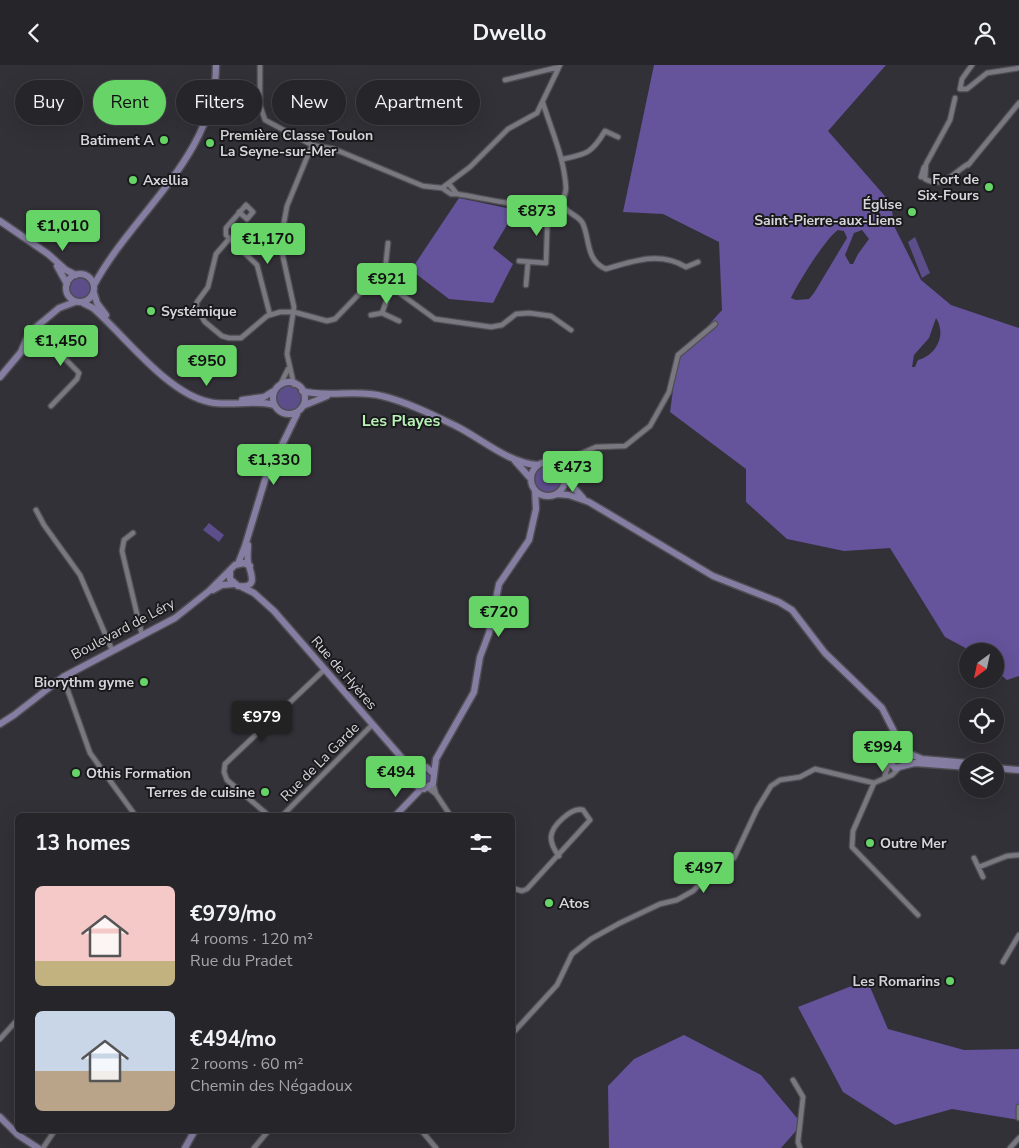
<!DOCTYPE html>
<meta charset="utf-8">
<style>
:root{--surface:#26252a;--page:#2e2d32;--text:#f1f3f6;--muted:#a4a5a8;--line:#424247;--accent:#66d466}
body{margin:0;font-family:"Nunito Sans",sans-serif;background:var(--page);color:var(--text);height:100vh;display:flex;flex-direction:column;font-size:19px;white-space:nowrap}
*{box-sizing:border-box;margin:0}
p{font-size:16px;color:var(--muted)}
.icon{flex:none;width:28px;height:28px;fill:none;stroke:currentColor;stroke-width:2;stroke-linecap:round;stroke-linejoin:round}
.map{position:relative;flex:1;overflow:hidden}
.side{position:absolute;left:15px;top:748px;width:500px;height:320px;display:flex;flex-direction:column;background:var(--surface);border-radius:8px;box-shadow:0 5px 20px #0002,0 0 0 1px var(--line)}
.side>*{flex:none}
.top-card{position:absolute;left:15px;top:15px;width:500px;height:45px;display:flex;gap:10px}
.needle{width:32px;rotate:213deg}
.fabs{position:absolute;left:959px;top:578px;display:grid;gap:10px}
.fabs a{display:grid;place-items:center;width:45px;height:45px;border-radius:50%;background:var(--surface);box-shadow:0 5px 20px #0002,0 0 0 1px var(--line);font-size:25px}
.price{position:absolute;translate:-50% -42px;padding:0 11px;border-radius:5px;background:var(--accent);color:#111;font-size:16px;line-height:32px;filter:drop-shadow(0 1px 2px #0008)}
.price::after{content:'';position:absolute;left:50%;top:30px;width:15px;height:11px;margin-left:-8px;background:inherit;clip-path:polygon(0 0,100% 0,50% 100%)}
.price.selected{background:#222;color:#fff}
ul{padding:0;list-style:none}
li{display:flex;align-items:center;gap:15px;height:125px;padding:0 20px}
li span{display:grid;place-items:center;flex:none;width:140px;height:100px;border-radius:8px;color:#555}
li>.icon{margin-inline-start:auto}
span .icon{width:60px;height:60px;fill:#fffc;stroke-width:1}
li b{font-size:21px}
h2{display:flex;justify-content:space-between;align-items:center;height:60px;padding:0 20px;font-size:21px}
.pill{padding:0 18px;border-radius:22px;background:var(--surface);box-shadow:0 5px 20px #0002,0 0 0 1px var(--line);font-size:18px;line-height:45px}
.pill.selected{background:var(--accent);color:#111}
header{display:flex;justify-content:space-between;align-items:center;height:65px;padding:0 20px;background:var(--surface);font-size:22px;font-weight:700}
.map>svg:first-child{display:block}
.green{fill:#5c4d8b}
.forest{fill:#65539b;fill-rule:evenodd}
.lines{fill:none;stroke-linecap:round;stroke-linejoin:round}
.street-casing{stroke:#4f4e53;stroke-width:7}
.secondary-casing{stroke:#4f4e53;stroke-width:9}
.street{stroke:#797880;stroke-width:4.5}
.secondary{stroke:#867ea2;stroke-width:6}
.poi-dot{fill:#66d466;stroke:#1a1a1d;stroke-width:2}
.labels{text-anchor:middle;dominant-baseline:central;stroke-width:4;stroke-linejoin:round;paint-order:stroke}
.poi-label{font-size:14px;font-weight:bold;fill:#d6d5da;stroke:#1a1a1d;text-anchor:start}
.street-label{font-size:14px;fill:#d6d5da;stroke:#1a1a1d}
.quarter-label{font-size:16px;font-weight:bold;fill:#b8f1b5;stroke:#1a1a1d}
</style>
<header><svg class="icon" aria-label="back" viewBox="0 0 24 24"><path d="M15 5l-7 7 7 7"/></svg>Dwello<svg class="icon" aria-label="person" viewBox="0 0 24 24"><circle cx="12" cy="8" r="4"/><path d="M4 21q1-7 8-7t8 7"/></svg></header>
<div class="map">
<svg width="1019" height="1083" viewBox="0 0 1019 1083">
<rect width="100%" height="100%" fill="#333138"/>
<!-- green -->
<path class="green" d="M915,172L930,208L922,213L908,177Z
M66 223a14 14 0 1 1 28 0a14 14 0 1 1-28 0Z
M273 333a16 16 0 1 1 32 0a16 16 0 1 1-32 0Z
M531 414a17 17 0 1 1 34 0a17 17 0 1 1-34 0Z
M209,458L224,470L219,477L203,465Z
M902,682L909,697L893,702L889,688Z
M423,702L434,711L428,723L415,720V706Z"/>
<!-- forest -->
<path class="forest" d="M654,0H886L828,66L891,138L894,161L921,215L951,240L1019,263V611L1007,615L995,605V586H971L945,572L890,483L844,486L787,474L746,437V404L670,347L677,295L722,245L719,177L663,149L623,147ZM838,165L844,166L847,173L814,228L809,234L796,235L791,233C798,218 825,174 838,165ZM862,165L869,174L858,189L853,199H850L845,190L854,168ZM936,253C947,270 936,290 918,295L915,302H912L914,290L929,273Z
M459,133L516,145L493,183L513,199L493,238L449,234L411,205Z
M867,915L888,964L964,985L1019,984V1055L952,1044L895,1060L843,1027L798,942Z
M684,970L761,1010L802,1059L781,1083H609L608,1021L634,994Z"/>
<g class="lines">
<defs>
<path id="street" d="M260,0V40L265,55L312,80L287,141L282,168L283,192L294,242L287,289L294,320
M972,0L962,14L960,24H967L987,8L1019,3
M505,15L559,2
M955,33L950,55L926,99L925,114C945,125 954,106 970,98
M543,38C552,67 564,92 566,123C566,128 563,133 563,137C563,148 580,150 583,159C590,175 586,196 606,204C633,196 660,186 686,202L698,197
M312,80L334,84L423,121L442,123L451,129H457L449,119
M563,94C587,89 592,88 605,66L618,72
M968,100L1019,38
M921,112L924,102
M442,123L470,102L508,64L537,48L560,0
M457,129C490,134 530,146 563,137
M239,147L247,154L253,147L246,140L226,163V170L257,200L270,250
M229,174L216,189L208,222L197,237L196,242L205,257L222,271L229,273H241L267,251L280,247H294L327,256L335,254L361,227L370,224L398,227L435,254L491,262L502,260L516,249L529,248L551,251L571,265
M519,196L546,198L548,139
M526,220L528,197
M383,225L388,178
M382,248L390,226
M371,250L382,248L399,256
M35,263L79,308L77,314L51,341
M281,318L288,304
M557,399L596,382L625,381L650,361L669,327L678,290L715,259
M564,406L572,393
M36,445L44,460L80,510L112,585
M133,468L124,475L122,486L142,570
M63,612L90,688L135,750
M884,714L889,697
M874,718L853,766L852,782L918,850
M428,723L436,729L433,718
M436,729L450,750
M268,750L227,715L224,707L225,699L324,605
M283,750L372,660
M974,793L983,812
M979,802L1007,791L1019,790
M512,823L522,826L527,824L590,755L583,745C572,742 552,760 551,772C551,778 555,786 559,791
M1003,897L1019,870
M512,969L557,920L572,889L591,874L620,858L660,839L677,835L693,826L707,812L734,793L757,744L771,721L780,715L800,712L815,704L874,718L892,710L898,704
M0,974L18,954
M793,1015L803,1032L798,1077L800,1083
M1019,1042V1053
M421,1065L436,1083
M43,1083L55,1065
M254,1083L269,1065
M1010,1083L1019,1073"/>
<path id="secondary" d="M0,156L48,189L66,205L76,210
M57,201L67,219
M66 223a14 14 0 1 1 28 0a14 14 0 1 1-28 0Z
M94,220C134,146 216,91 216,0
M94,228L97,238L106,250
M83,238L93,243C125,271 167,328 209,337C231,342 253,334 274,340
M0,312L21,287L29,268L59,243L75,237
M273 333a16 16 0 1 1 32 0a16 16 0 1 1-32 0Z
M302,326C328,333 356,324 382,331C407,337 433,350 456,361C482,374 508,398 538,400
M242,335L264,332L272,327
M305,340L327,331
M515,396L531,414
M531 414a17 17 0 1 1 34 0a17 17 0 1 1-34 0Z
M566,414L583,433
M557,429L569,430L589,437L713,511L779,537L792,545L825,588L882,643L902,682
M238,499L245,481L265,415L297,349
M230,506V514L238,521C260,524 250,507 248,497C247,491 248,486 248,480
M242,522L254,528L274,546L408,700L413,709
M213,525L222,520L234,519
M0,659L14,650L63,612L175,553L209,526L235,500L244,498L250,501
M910,689L922,694L968,698
M907,700L910,692L907,685L897,681L890,686L888,695L895,703L915,698L968,702
M995,703L1019,705
M433,708L426,702L417,704L413,709V718L418,722L424,724L433,718L436,694L474,627L480,592L489,568L499,519L529,475L536,444L535,425
M396,750L421,724
M0,1052L18,1070L38,1083
M185,1083L195,1065"/>
</defs>
<!-- street casing -->
<use href="#street" class="street-casing"/>
<!-- secondary casing -->
<use href="#secondary" class="secondary-casing"/>
<!-- street -->
<use href="#street" class="street"/>
<!-- secondary -->
<use href="#secondary" class="secondary"/>
</g>
<!-- markers -->
<g class="poi-dot">
<circle cx="164" cy="75" r="5"/>
<circle cx="210" cy="78" r="5"/>
<circle cx="133" cy="115" r="5"/>
<circle cx="989" cy="122" r="5"/>
<circle cx="912" cy="147" r="5"/>
<circle cx="151" cy="246" r="5"/>
<circle cx="144" cy="617" r="5"/>
<circle cx="76" cy="708" r="5"/>
<circle cx="265" cy="727" r="5"/>
<circle cx="870" cy="778" r="5"/>
<circle cx="549" cy="838" r="5"/>
<circle cx="950" cy="916" r="5"/>
</g>
<g class="labels">
<!-- poi labels -->
<g class="poi-label">
<text x="220" y="70">Première Classe Toulon<tspan x="220" dy="16">La Seyne-sur-Mer</tspan></text>
<text x="154" y="75" text-anchor="end">Batiment A</text>
<text x="979" y="114" text-anchor="end">Fort de<tspan x="979" dy="16">Six-Fours</tspan></text>
<text x="143" y="115">Axellia</text>
<text x="902" y="139" text-anchor="end">Église<tspan x="902" dy="16">Saint-Pierre-aux-Liens</tspan></text>
<text x="161" y="246">Systémique</text>
<text x="134" y="617" text-anchor="end">Biorythm gyme</text>
<text x="86" y="708">Othis Formation</text>
<text x="255" y="727" text-anchor="end">Terres de cuisine</text>
<text x="880" y="778">Outre Mer</text>
<text x="559" y="838">Atos</text>
<text x="940" y="916" text-anchor="end">Les Romarins</text>
</g>
<!-- street labels -->
<g class="street-label">
<text transform="translate(123 564) rotate(-28)">Boulevard de Léry</text>
<text transform="translate(344 608) rotate(49)">Rue de Hyères</text>
<text transform="translate(320 697) rotate(-45)">Rue de La Garde</text>
</g>
<!-- quarter labels -->
<g class="quarter-label">
<text x="401" y="356">Les Playes</text>
</g>
</g>
</svg>
<div class="fabs">
<a><svg class="needle" viewBox="-14 -14 28 28"><path d="M0-13l5 13h-10z" fill="#e53935"/><path d="M0 13l5-13h-10z" fill="#a4a5a8"/></svg></a>
<a><svg class="icon" aria-label="locate" viewBox="0 0 24 24"><circle cx="12" cy="12" r="6"/><path d="M12 2v4M12 18v4M2 12h4M18 12h4"/></svg></a>
<a><svg class="icon" aria-label="layers" viewBox="0 0 24 24"><path d="M12 4l9 5-9 5-9-5zM3 14l9 5 9-5"/></svg></a>
</div>
<b class="price" style="left:537px;top:172px">€873</b>
<b class="price" style="left:63px;top:187px">€1,010</b>
<b class="price" style="left:268px;top:200px">€1,170</b>
<b class="price" style="left:387px;top:240px">€921</b>
<b class="price" style="left:61px;top:302px">€1,450</b>
<b class="price" style="left:207px;top:322px">€950</b>
<b class="price" style="left:274px;top:421px">€1,330</b>
<b class="price" style="left:573px;top:428px">€473</b>
<b class="price" style="left:499px;top:573px">€720</b>
<b class="price selected" style="left:262px;top:678px">€979</b>
<b class="price" style="left:883px;top:708px">€994</b>
<b class="price" style="left:396px;top:733px">€494</b>
<b class="price" style="left:704px;top:829px">€497</b>
<div class="top-card">
<a class="pill">Buy</a>
<a class="pill selected">Rent</a>
<a class="pill">Filters</a>
<a class="pill">New</a>
<a class="pill">Apartment</a>
</div>
<section class="side">
<h2>13 homes<svg class="icon" aria-label="filters" viewBox="0 0 24 24"><path d="M4 7h16M4 17h16"/><circle cx="9" cy="7" r="2"/><circle cx="15" cy="17" r="2"/></svg></h2>
<ul>
<li><span style="background:linear-gradient(#f6c9c9 75%,#c2b280 0)"><svg class="icon" aria-label="home" viewBox="0 0 24 24"><path d="M3 11l9-7 9 7M6 9v11h12V9"/></svg></span><div><b>€979/mo</b><p>4 rooms · 120 m²</p><p>Rue du Pradet</p></div></li>
<li><span style="background:linear-gradient(#c9d6e8 60%,#b9a48a 0)"><svg class="icon" aria-label="home" viewBox="0 0 24 24"><path d="M3 11l9-7 9 7M6 9v11h12V9"/></svg></span><div><b>€494/mo</b><p>2 rooms · 60 m²</p><p>Chemin des Négadoux</p></div></li>
</ul>
</section>
</div>
